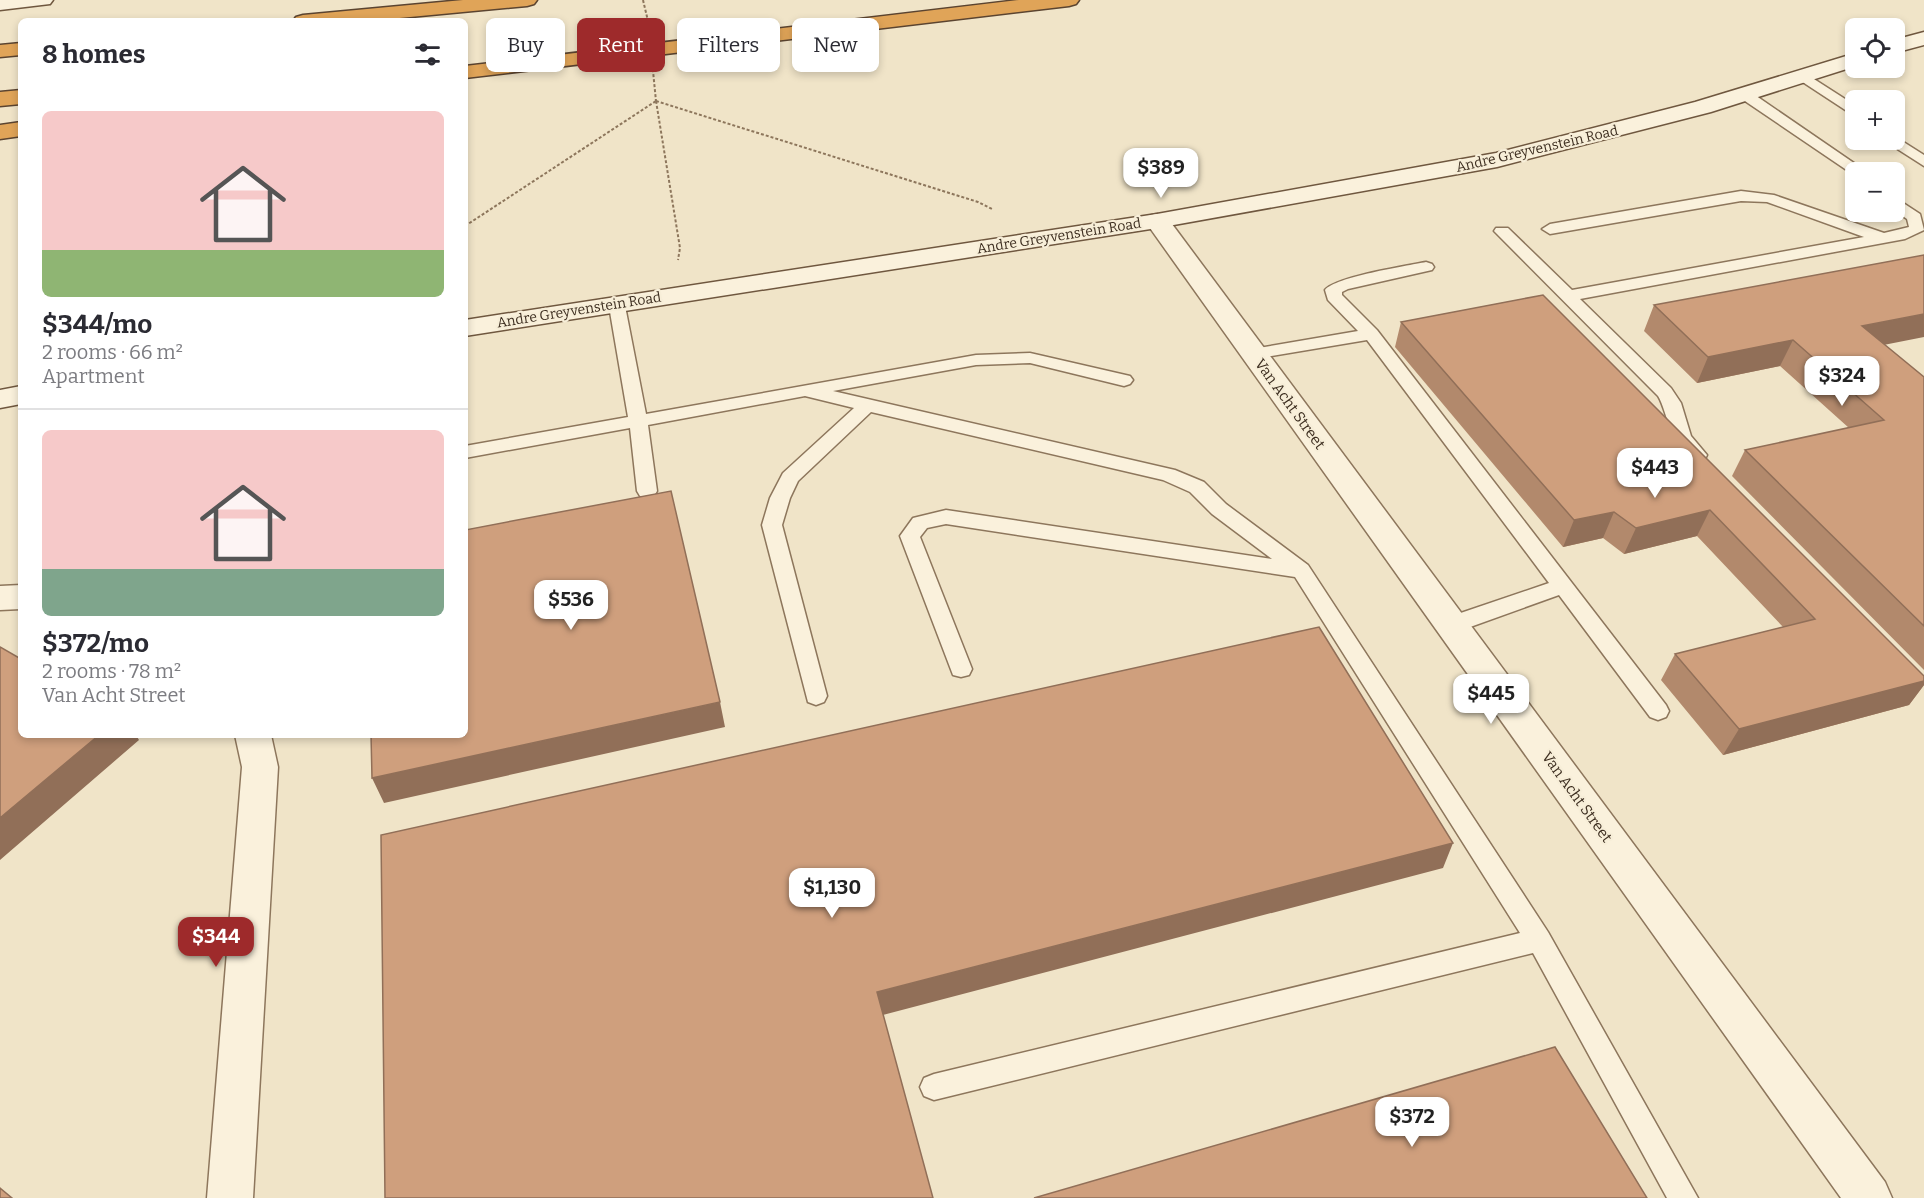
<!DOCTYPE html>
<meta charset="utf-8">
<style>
:root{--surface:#fff;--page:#f2f2f3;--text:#2b2b33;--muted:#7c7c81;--line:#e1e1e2;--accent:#9e2a2b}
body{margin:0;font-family:Bitter,serif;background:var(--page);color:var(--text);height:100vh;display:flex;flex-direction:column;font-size:22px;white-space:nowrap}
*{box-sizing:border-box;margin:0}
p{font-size:20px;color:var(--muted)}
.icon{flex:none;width:33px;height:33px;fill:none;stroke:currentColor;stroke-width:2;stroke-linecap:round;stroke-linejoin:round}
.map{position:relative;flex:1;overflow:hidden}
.drawer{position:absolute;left:18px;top:18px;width:450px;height:720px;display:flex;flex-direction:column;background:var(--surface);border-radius:9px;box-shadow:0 3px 9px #0003}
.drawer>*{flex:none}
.banner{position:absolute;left:486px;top:18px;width:570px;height:54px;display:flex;gap:12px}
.fabs{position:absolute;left:1845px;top:18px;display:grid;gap:12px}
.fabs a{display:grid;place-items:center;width:60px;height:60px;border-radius:9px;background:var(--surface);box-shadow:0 3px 9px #0003;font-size:30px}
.price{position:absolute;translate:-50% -51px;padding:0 14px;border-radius:12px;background:#fff;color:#222;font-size:20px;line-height:39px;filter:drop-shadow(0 2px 3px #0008)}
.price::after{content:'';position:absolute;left:50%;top:36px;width:18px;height:14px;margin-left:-9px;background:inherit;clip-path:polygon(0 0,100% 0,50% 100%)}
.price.current{background:var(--accent);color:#fff}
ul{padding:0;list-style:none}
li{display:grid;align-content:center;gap:12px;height:318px;padding:0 24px}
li+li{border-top:2px solid var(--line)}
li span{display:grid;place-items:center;height:186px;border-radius:9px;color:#555}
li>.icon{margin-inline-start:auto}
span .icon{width:108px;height:108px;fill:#fffc;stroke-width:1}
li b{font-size:26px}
h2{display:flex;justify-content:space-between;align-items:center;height:72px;padding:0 24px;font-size:26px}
.pill{padding:0 21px;border-radius:9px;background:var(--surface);box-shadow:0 3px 9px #0003;font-size:21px;line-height:54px}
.pill.current{background:var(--accent);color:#fff}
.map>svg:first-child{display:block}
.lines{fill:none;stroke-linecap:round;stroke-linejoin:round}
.lane-casing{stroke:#8d765c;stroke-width:3}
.street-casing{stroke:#8d765c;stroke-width:3}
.secondary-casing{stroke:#6f573f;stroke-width:3}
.highway-casing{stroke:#5b4430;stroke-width:3}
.path{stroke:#8d765c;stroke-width:2;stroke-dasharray:3 2;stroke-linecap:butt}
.lane{fill:#faf1dc;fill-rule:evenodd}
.street{fill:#faf1dc;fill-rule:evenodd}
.secondary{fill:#faf1dc;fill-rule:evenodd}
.highway{fill:#e0a458;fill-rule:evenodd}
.path-bridge{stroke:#8d765c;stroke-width:2;stroke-dasharray:3 2;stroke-linecap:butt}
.wall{fill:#b2896c}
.shaded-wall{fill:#916f58}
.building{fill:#cf9f7d;stroke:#916f58;stroke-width:1.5}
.labels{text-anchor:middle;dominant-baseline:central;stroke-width:4.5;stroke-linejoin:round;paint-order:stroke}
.far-street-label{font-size:14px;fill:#3d2e20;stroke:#f7eed8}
.street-label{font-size:15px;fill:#3d2e20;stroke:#f7eed8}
</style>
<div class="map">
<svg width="1924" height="1198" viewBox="0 0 1924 1198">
<rect width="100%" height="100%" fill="#f0e4c8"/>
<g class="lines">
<defs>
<path id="lane" d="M1803,72L1856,106V117L1798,79L1796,76L1798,73Z
M1744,90L1749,91L1867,172H1856L1854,175L1739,97L1737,94Z
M1894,136L1924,155V166L1888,143L1886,140H1894Z
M1741,191L1774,195L1884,233L1909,227L1907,219L1894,210V197L1920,214L1924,230L1905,239L1580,299L1671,388L1681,403L1691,436L1707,455L1705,459C1673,468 1669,413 1658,396L1494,231L1496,228H1508L1572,290L1864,237L1767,202L1741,201L1550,234L1542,229L1550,224Z
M1426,262L1432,264L1434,267L1432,270L1348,289L1342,292V295L1377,330L1666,705L1669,711L1666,717L1658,720L1650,717L1559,595L1459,631L1451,633L1443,631L1440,625L1443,619L1549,583L1367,340L1253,359L1247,358L1244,354L1247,350L1253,349L1358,331L1328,300L1325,290C1335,277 1406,266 1426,262Z
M617,301L623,302L625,306L646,414L976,355L1030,353L1130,376L1133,380L1130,384L1124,386L1030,363L976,365L833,391L1175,470L1204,482L1226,504L1308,565L1548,932L1698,1198H1667L1533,953L934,1100L924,1096L920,1087L924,1078L934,1074L1520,933L1295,577L946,524L927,528L920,537L972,669L969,675L961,677L953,675L900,536L913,518L946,510L1272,559L1212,514L1190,492L1163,480L871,412L798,481L790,498L782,525L827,696L824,702L816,705L808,702L762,525L770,498L783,473L854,408L805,396L648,425L657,491L654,496L647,498L640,496L637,491L630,428L465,458V446L628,417L609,306L611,302Z"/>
<path id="street" d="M1157,214L1166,216L1885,1182L1892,1198H1841L1145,221L1148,216Z
M21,585V609L0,610V586Z
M235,735H271L278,767L253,1198H207L242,767Z"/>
<path id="secondary" d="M0,0H53L50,4L0,10Z
M1924,32V45L1894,53V40Z
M1856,53V66L1711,112L1497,167L1157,228L465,336V320L1157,214L1496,153L1695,102Z
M21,386V404L0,408V390Z"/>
<path id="highway" d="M463,0H537L534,4L527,6L368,21H293L296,17L303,15Z
M1019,0H1079L1076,4L1069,6L465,78V66Z
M21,43V55L0,57V45Z
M21,90V104L0,106V92Z
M21,122V136L0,139V125Z"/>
</defs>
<!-- lane casing -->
<use href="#lane" class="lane-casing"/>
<!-- street casing -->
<use href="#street" class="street-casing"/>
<!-- secondary casing -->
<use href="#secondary" class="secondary-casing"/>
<!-- highway casing -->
<use href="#highway" class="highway-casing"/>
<!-- path -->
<path class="path" d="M656,101L978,202L992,209
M656,101L680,248L678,260
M465,226L656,101"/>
<!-- lane -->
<use href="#lane" class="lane"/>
<!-- street -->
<use href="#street" class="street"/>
<!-- secondary -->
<use href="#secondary" class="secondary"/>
<!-- highway -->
<use href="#highway" class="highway"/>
<!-- path-bridge -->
<path class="path-bridge" d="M643,0L648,21L656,101"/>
</g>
<!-- wall -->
<path class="wall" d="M1543,295L1924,676V685L1909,705L1723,755L1661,680L1675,654L1783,627L1697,536L1624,554L1603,538L1563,547L1395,347L1401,322Z
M1654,305L1884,345L1924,377V670L1732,476L1745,450L1849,428L1780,366L1697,383L1644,331Z"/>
<!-- shaded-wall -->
<path class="shaded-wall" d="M1924,314V337L1848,352L1862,326Z
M1793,340L1780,366L1697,383L1708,357Z
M1710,510L1697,536L1624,554L1636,528Z
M1614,512L1603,538L1563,547L1574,520Z
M1924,681V685L1909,705L1723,755L1739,729Z
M720,702L725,727L384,803L372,778Z
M99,735H136L139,740L0,860V818Z
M1453,843L1443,868L879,1016L877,992Z"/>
<!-- building -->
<path class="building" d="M1924,255V314L1862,326L1924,377V626L1745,450L1884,420L1793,340L1708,357L1654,305Z
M1543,295L1924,676V681L1739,729L1675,654L1815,619L1710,510L1636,528L1614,512L1574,520L1401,322Z
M671,491L720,702L372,778L371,735H465V530Z
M1319,627L1453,843L877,992L933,1198H385L381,835Z
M0,647L21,659V735H99L0,818Z
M1555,1047L1647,1198H1034Z
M0,1188L12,1198H0Z"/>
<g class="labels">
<!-- far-street labels -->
<g class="far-street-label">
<text transform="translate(1537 149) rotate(-13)">Andre Greyvenstein Road</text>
<text transform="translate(1059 236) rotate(-9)">Andre Greyvenstein Road</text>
<text transform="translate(579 310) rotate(-9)">Andre Greyvenstein Road</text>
</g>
<!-- street labels -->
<g class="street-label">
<text transform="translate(1290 404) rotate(54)">Van Acht Street</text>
<text transform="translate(1577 797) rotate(54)">Van Acht Street</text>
</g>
</g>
</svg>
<div class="fabs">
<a><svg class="icon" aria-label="locate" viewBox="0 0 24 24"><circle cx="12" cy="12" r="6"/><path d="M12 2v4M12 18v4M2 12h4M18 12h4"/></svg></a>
<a>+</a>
<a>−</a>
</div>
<b class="price" style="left:1161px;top:199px">$389</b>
<b class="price" style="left:1842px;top:407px">$324</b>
<b class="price" style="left:1655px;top:499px">$443</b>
<b class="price" style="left:571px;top:631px">$536</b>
<b class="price" style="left:1491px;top:725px">$445</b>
<b class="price" style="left:832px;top:919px">$1,130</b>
<b class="price current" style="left:216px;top:968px">$344</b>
<b class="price" style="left:1412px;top:1148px">$372</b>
<div class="banner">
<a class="pill">Buy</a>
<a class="pill current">Rent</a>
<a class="pill">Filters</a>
<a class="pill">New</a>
</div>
<section class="drawer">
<h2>8 homes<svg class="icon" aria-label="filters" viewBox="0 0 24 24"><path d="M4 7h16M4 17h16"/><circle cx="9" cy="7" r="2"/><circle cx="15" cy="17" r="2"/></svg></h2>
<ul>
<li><span style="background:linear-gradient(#f6c9c9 75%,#8fb573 0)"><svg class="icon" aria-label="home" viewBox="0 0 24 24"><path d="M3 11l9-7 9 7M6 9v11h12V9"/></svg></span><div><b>$344/mo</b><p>2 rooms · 66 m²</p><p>Apartment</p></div></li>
<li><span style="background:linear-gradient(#f6c9c9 75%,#7fa58c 0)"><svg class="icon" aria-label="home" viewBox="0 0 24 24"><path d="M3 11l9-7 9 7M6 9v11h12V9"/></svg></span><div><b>$372/mo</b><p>2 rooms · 78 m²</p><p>Van Acht Street</p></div></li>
</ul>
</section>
</div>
